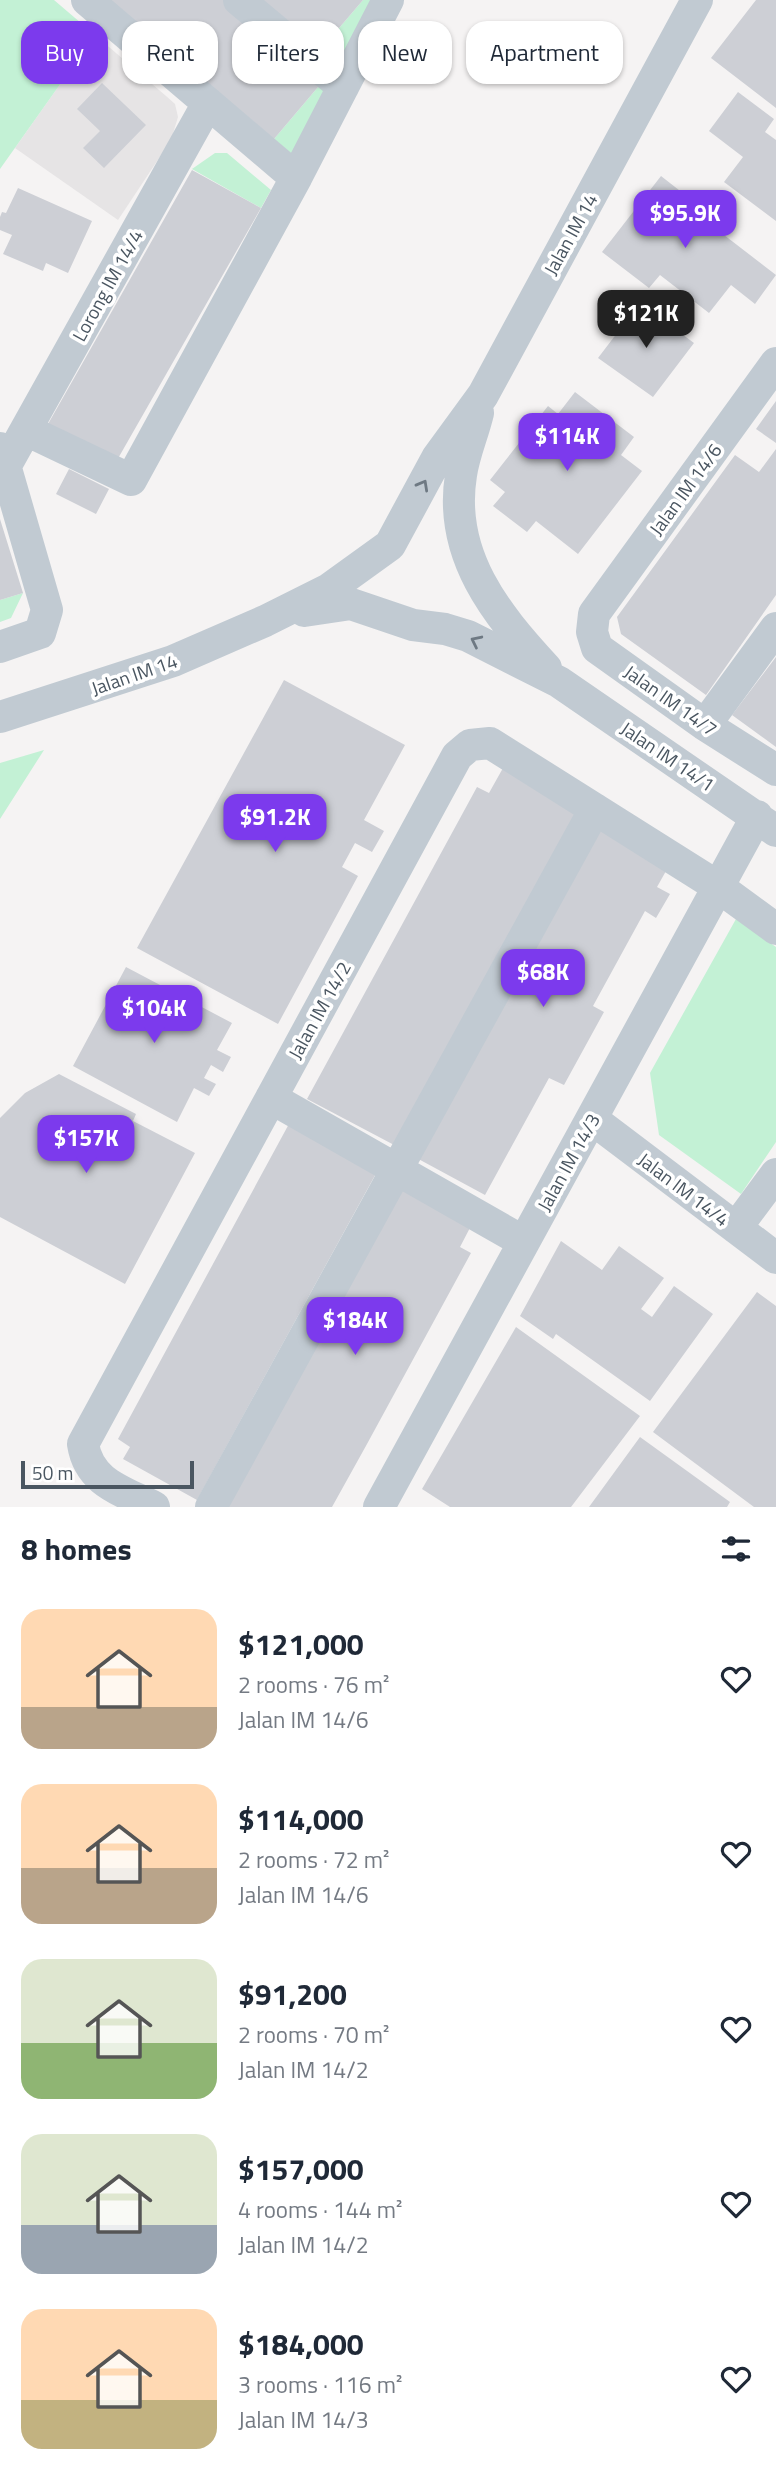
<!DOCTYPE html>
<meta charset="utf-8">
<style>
:root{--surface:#fff;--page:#f6f6f7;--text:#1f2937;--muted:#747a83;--accent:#7c3aed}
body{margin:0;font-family:"Titillium Web",sans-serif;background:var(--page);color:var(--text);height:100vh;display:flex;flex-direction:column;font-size:26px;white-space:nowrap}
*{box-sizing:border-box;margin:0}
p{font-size:23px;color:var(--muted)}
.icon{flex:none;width:38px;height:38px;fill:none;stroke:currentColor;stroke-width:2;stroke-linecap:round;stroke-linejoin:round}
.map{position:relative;height:1507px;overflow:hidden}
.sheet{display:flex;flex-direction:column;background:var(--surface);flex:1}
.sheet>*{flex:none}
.banner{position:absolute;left:21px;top:21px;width:735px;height:63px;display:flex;gap:14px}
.scale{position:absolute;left:21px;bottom:18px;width:173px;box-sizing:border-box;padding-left:7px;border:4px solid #4a5661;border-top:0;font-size:19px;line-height:24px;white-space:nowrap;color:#4a5661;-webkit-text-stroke:5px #fff;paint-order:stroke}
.price{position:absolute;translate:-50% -60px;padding:0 16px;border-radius:14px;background:var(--accent);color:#fff;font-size:23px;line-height:46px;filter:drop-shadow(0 2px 4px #0008)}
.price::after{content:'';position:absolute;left:50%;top:42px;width:21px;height:16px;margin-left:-10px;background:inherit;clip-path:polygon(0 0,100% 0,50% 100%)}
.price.on{background:#222;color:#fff}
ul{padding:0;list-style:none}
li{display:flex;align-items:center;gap:21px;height:175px;padding:0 21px}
li span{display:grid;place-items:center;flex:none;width:196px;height:140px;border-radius:21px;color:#555}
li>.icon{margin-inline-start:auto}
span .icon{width:84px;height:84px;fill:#fffc;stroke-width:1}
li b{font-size:30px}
h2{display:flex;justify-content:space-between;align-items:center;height:84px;padding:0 21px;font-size:30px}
.chip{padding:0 24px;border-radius:21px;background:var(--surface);box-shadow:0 2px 5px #0004;font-size:24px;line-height:63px}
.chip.on{background:var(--accent);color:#fff}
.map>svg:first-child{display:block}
.education{fill:#e6e4e5}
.green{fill:#c3f1d5}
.building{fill:#cdcfd5}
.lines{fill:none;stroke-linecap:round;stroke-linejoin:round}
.minor{stroke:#c1cad2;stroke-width:32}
.oneway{stroke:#6e7983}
.labels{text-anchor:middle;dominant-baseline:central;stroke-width:7;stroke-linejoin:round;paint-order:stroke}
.street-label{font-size:19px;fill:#4a5661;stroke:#fff}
</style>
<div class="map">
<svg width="776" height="1507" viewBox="0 0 776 1507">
<rect width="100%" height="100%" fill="#f5f3f3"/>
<!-- education -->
<path class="education" d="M95,35L166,96L175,104L178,117L171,140L118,220L15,148Z"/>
<!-- green -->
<path class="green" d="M0,0H54L95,35L0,169Z
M363,0H371L337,72L316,55Z
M324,80L330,85L293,155L274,139Z
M215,153H227L271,190L261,208L192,169Z
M23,593L11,618L0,622V600Z
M44,750L0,819V763Z
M736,919L776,947V1142L741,1194L659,1135L650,1073Z"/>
<!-- building -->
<path class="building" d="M109,0H230L324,80L274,139Z
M251,0H363L316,55Z
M756,0H776V108L711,58Z
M102,83L146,125L104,168L83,148L100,131L77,109Z
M738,92L774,119L765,132L776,140V221L724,182L743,157L709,131Z
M192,170L261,208L116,462L48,424Z
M661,176L707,212L702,218L776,275L755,304L731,285L709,313L660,275L649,288L602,252Z
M18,188L92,221L68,273L46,263L43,271L3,254L12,235L0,230V217L2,212L6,213Z
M640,303L694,343L653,397L598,358Z
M575,392L634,437L621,455L642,471L578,554L536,521L527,532L493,506L505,492L490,480L548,406L558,414Z
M776,401V443L756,429Z
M776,449V595L706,695L621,634L617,617L735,455L759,472Z
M69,469L109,489L96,514L56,494Z
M0,519L23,593L0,600Z
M776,657V747L732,715Z
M284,680L405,745L364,820L384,831L372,852L355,843L342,867L358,876L278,1024L137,948Z
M503,768L579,810L396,1146L307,1099L477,787L489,793Z
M594,822L666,871L657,887L670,894L656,918L645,911L593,1006L604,1012L564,1085L549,1078L485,1195L411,1155Z
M126,967L232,1023L217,1050L231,1057L223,1072L211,1065L204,1078L216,1084L209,1096L194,1088L177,1122L73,1066Z
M59,1074L136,1114L133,1121L195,1153L125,1284L0,1217V1118L25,1093Z
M290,1122L379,1168L197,1500L123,1459L130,1447L118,1439Z
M396,1181L473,1222L460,1247L471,1253L367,1444L332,1507H218Z
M561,1241L602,1270L619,1246L664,1278L641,1309L652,1317L674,1286L713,1314L650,1401L556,1334L553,1339L520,1316Z
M757,1292L776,1306V1507H754L653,1432Z
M516,1327L640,1416L571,1507H450L422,1489Z
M640,1437L730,1502L727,1507H589Z"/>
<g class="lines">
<!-- minor -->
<path class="minor" d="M87,0L296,178
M239,0L343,87
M776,363L594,614L592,632L597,648L705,725L776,770
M478,413C473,434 464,454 461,475C448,555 496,614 546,668
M26,430L131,480L296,178L388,0
M5,467L208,103
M304,611L351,604L413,625L445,629L468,636L559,682L776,831
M0,647L40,633L47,610L0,448
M0,717L173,661L265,621L329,589L390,545L437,458L483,395L697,0
M705,725L776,628
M271,1098L524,1242
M592,1119L776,1258
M736,1228L776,1174
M154,1507C123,1491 89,1483 83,1444L457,756L470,745L490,743L717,886L776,929
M211,1507L595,809
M379,1507L757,816"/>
</g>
<!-- one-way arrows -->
<defs><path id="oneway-chevron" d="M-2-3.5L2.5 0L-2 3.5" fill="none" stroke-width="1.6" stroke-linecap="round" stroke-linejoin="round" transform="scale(1.75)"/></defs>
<g class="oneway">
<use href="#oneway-chevron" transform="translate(423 485) rotate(-61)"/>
<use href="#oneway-chevron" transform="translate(476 641) rotate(-154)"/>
</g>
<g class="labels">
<!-- street labels -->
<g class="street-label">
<text transform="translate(570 234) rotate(-61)">Jalan IM 14</text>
<text transform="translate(107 285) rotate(-61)">Lorong IM 14/4</text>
<text transform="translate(685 489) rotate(-54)">Jalan IM 14/6</text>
<text transform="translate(134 674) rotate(-19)">Jalan IM 14</text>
<text transform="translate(671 700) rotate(35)">Jalan IM 14/7</text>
<text transform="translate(668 756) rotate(34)">Jalan IM 14/1</text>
<text transform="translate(319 1010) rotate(-61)">Jalan IM 14/2</text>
<text transform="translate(568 1162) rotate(-61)">Jalan IM 14/3</text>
<text transform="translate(684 1189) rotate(37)">Jalan IM 14/4</text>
</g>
</g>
</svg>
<div class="scale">50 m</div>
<b class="price" style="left:685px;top:250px">$95.9K</b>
<b class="price on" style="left:646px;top:350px">$121K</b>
<b class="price" style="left:567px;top:473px">$114K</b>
<b class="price" style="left:275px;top:854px">$91.2K</b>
<b class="price" style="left:543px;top:1009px">$68K</b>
<b class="price" style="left:154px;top:1045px">$104K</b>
<b class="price" style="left:86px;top:1175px">$157K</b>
<b class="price" style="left:355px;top:1357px">$184K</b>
<div class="banner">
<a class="chip on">Buy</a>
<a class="chip">Rent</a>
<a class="chip">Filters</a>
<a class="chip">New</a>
<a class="chip">Apartment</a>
</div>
</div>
<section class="sheet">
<h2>8 homes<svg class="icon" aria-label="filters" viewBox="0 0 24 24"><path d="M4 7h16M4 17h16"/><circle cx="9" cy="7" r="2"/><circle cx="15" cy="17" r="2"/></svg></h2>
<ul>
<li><span style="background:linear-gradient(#ffd9b3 70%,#b9a48a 0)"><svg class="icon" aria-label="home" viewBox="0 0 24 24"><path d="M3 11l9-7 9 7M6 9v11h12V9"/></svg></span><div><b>$121,000</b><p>2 rooms · 76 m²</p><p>Jalan IM 14/6</p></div><svg class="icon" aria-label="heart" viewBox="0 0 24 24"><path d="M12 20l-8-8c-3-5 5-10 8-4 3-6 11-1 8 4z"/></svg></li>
<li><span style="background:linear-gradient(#ffd9b3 60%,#b9a48a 0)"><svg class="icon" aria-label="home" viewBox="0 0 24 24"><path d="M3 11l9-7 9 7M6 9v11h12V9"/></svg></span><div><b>$114,000</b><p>2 rooms · 72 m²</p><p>Jalan IM 14/6</p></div><svg class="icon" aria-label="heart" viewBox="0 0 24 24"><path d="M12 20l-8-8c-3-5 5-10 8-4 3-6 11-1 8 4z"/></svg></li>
<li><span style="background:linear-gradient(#dfe7d0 60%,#8fb573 0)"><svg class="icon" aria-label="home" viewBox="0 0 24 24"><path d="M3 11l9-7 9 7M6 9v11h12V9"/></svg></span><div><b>$91,200</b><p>2 rooms · 70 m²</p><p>Jalan IM 14/2</p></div><svg class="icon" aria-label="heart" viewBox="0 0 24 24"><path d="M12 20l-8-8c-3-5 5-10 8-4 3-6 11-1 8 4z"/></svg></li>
<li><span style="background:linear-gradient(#dfe7d0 65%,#9aa5b1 0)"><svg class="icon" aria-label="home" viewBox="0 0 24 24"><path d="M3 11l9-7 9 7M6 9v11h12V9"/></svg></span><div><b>$157,000</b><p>4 rooms · 144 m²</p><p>Jalan IM 14/2</p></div><svg class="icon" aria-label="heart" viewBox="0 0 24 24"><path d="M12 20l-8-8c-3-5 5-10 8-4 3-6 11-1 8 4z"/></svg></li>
<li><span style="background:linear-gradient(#ffd9b3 65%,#c2b280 0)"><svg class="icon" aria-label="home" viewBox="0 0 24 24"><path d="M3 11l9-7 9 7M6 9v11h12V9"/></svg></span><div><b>$184,000</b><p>3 rooms · 116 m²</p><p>Jalan IM 14/3</p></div><svg class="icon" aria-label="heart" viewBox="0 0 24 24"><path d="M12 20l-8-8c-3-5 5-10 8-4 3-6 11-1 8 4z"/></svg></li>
</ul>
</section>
